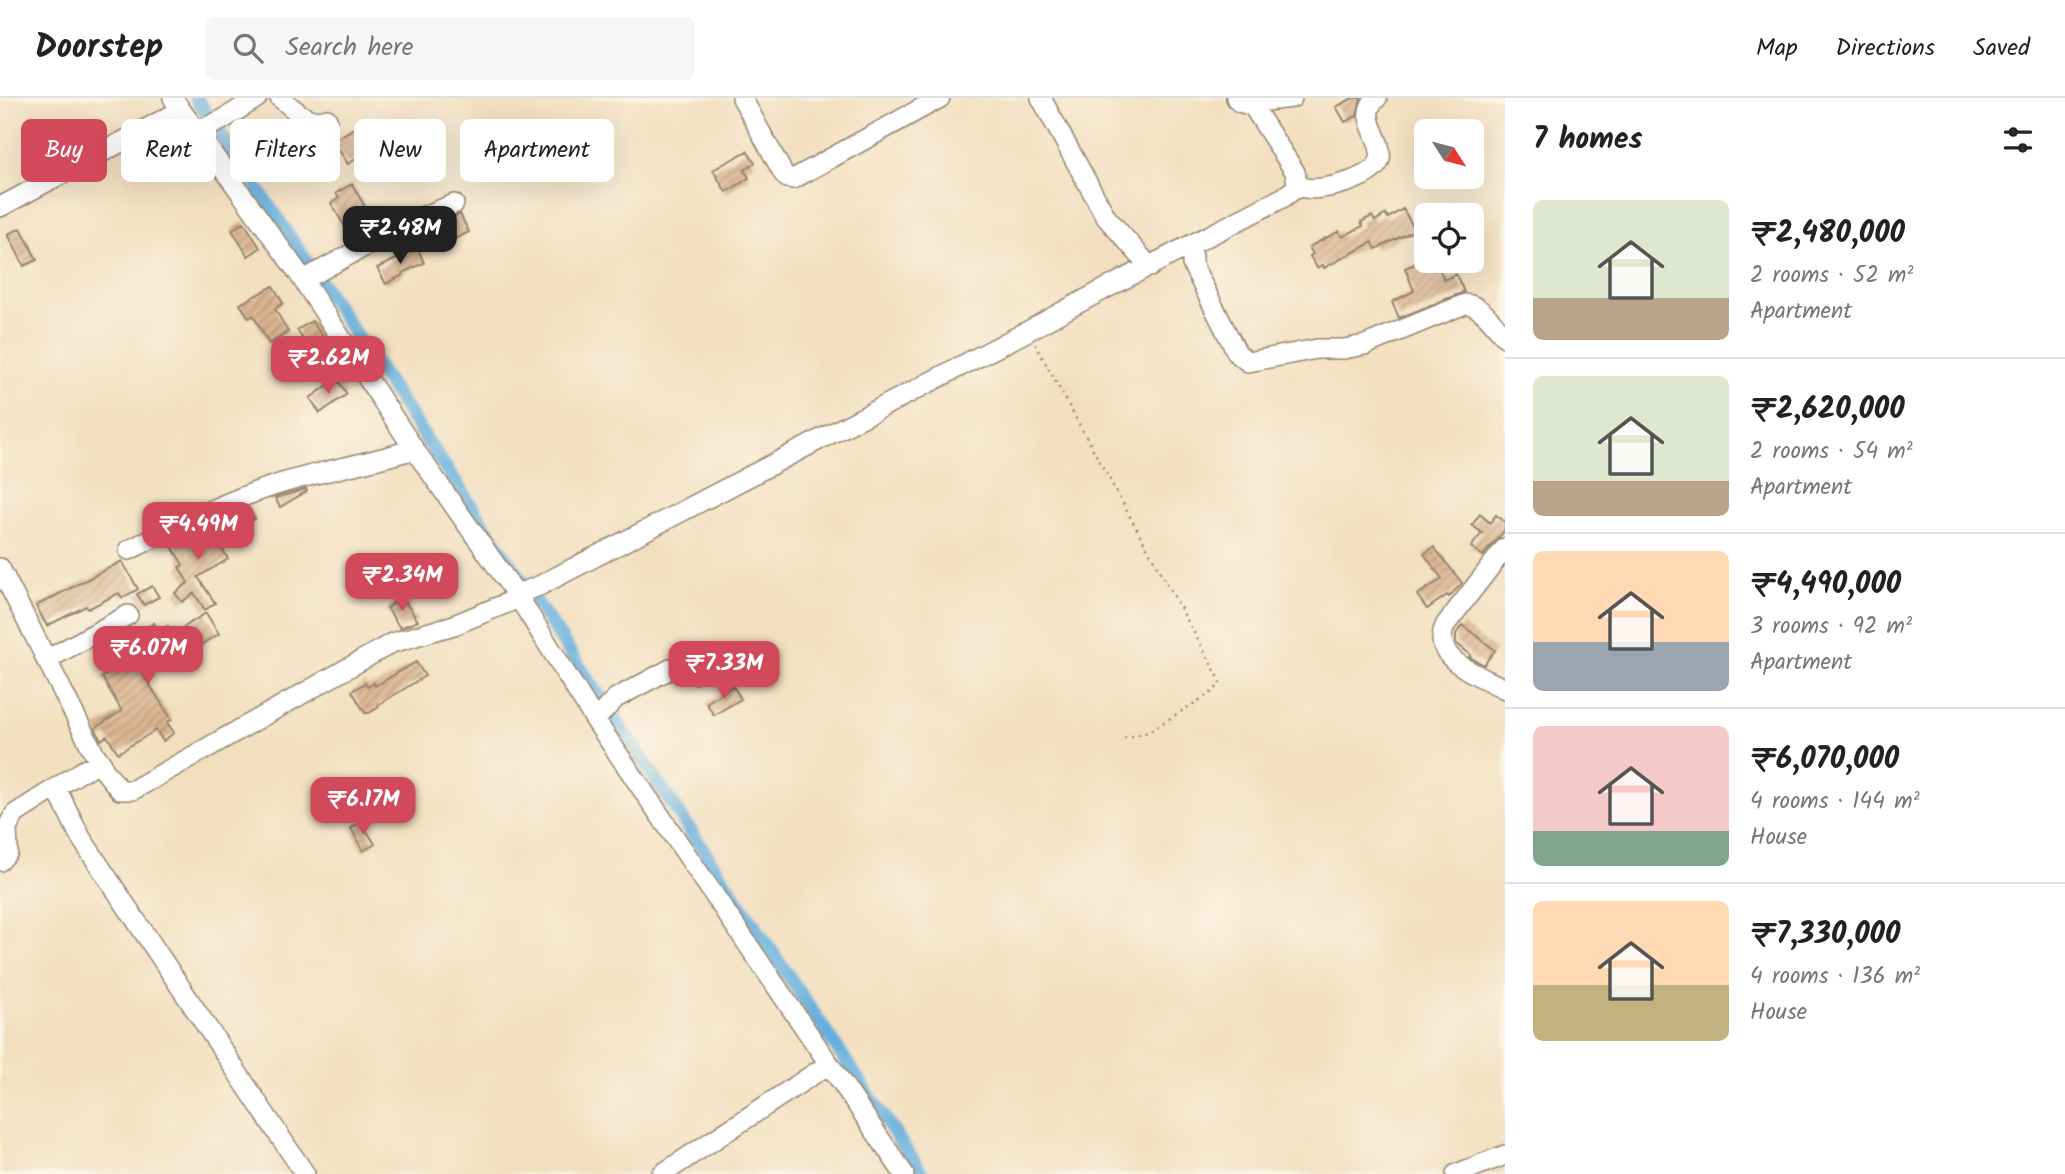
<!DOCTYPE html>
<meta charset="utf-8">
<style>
:root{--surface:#fff;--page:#f6f6f6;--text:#222;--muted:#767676;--line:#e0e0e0;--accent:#d1495b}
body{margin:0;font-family:Kalam,sans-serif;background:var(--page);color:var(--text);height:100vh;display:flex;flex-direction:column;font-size:26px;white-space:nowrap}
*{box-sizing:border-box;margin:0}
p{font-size:23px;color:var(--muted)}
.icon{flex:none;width:38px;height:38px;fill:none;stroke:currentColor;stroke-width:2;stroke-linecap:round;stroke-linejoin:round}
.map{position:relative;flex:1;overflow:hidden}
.sheet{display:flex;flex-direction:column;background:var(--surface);width:560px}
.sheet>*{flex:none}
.banner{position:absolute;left:21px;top:21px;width:665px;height:63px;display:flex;gap:14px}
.needle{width:46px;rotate:126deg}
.fabs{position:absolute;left:1414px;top:21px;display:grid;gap:14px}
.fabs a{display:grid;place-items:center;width:70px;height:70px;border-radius:10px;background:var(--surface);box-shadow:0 7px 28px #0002;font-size:35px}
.price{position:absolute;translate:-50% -60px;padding:0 16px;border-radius:14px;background:var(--accent);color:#fff;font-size:23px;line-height:46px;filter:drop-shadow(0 2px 4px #0008)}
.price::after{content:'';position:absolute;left:50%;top:42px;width:21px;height:16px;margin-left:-10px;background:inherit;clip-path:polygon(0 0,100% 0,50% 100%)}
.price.selected{background:#222;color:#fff}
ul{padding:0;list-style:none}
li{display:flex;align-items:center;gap:21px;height:175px;padding:0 28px}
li+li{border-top:2px solid var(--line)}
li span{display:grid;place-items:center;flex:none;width:196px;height:140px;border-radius:10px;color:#555}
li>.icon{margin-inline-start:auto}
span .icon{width:84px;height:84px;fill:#fffc;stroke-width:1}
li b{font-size:30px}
h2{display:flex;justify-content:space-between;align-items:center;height:84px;padding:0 28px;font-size:30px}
.tag{padding:0 24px;border-radius:10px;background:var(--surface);box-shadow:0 7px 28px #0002;font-size:24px;line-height:63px}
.tag.selected{background:var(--accent);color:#fff}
header{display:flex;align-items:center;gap:42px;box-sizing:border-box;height:98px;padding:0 35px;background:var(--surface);border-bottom:2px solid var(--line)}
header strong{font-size:33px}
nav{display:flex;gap:38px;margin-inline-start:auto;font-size:24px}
.search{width:490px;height:63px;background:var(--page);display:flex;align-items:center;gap:18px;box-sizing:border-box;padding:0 24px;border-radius:10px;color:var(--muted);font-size:26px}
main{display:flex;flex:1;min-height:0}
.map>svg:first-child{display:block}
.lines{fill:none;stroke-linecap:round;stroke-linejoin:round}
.canal{stroke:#65afdd;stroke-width:14}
.building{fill:url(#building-hatch)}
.minor-casing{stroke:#96846e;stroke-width:22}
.path{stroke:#96846e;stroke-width:2.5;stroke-dasharray:2 5;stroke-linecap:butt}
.minor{stroke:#fff;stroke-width:19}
</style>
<header>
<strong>Doorstep</strong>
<div class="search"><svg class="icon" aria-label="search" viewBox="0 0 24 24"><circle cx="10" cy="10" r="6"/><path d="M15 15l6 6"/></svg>Search here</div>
<nav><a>Map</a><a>Directions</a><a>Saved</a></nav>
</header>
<main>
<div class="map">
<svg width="1505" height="1076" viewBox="0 0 1505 1076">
<defs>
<pattern id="building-hatch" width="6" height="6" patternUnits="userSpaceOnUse" patternTransform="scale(1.75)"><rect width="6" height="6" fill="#dab28d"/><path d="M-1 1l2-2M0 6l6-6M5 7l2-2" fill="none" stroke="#b29173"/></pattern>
</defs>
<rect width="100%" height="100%" fill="#fcf5e5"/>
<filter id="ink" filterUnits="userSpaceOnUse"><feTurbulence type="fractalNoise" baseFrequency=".0143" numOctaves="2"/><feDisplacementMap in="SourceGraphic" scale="14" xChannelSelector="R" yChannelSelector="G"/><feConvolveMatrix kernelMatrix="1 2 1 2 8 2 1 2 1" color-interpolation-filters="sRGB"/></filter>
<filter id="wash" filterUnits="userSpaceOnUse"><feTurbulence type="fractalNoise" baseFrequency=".00686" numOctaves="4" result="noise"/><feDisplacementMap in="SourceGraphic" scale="28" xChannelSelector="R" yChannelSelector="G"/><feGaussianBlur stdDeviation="1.57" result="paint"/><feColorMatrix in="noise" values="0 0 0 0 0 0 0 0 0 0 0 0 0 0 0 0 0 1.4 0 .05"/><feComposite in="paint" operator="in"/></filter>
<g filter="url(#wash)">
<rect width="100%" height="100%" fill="#f2dfbf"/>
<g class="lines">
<!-- canal -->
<path class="canal" d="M196,0L922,1076"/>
</g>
<g id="blocks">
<!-- building -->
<path class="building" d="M1353,0H1361L1357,18L1345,24L1336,9Z
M377,26L385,37L369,50L370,52L348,66L333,43L356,29L361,38Z
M747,53L755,65L744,72L749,80L726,94L713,72Z
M352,86L376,128L363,135L359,128L348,134L331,105L339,100L336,95Z
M1403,111L1415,132L1376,151L1372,144L1324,170L1323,167L1317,170L1310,158L1313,156L1309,149L1339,133L1342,139L1363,128L1361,124L1372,118L1375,123L1386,116L1388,120Z
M460,116L469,134L455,141L446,122Z
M244,124L260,150L248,158L232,132Z
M21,130L37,162L24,168L8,136Z
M418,151L424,165L402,175L403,177L386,186L377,170Z
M1422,163H1436L1444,182L1456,176L1464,194L1399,220L1392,204L1414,193L1405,170Z
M273,188L283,205L275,211L288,234L269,246L253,217L249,220L240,206Z
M312,223L346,273L331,283L297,232Z
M337,281L347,296L320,315L310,300Z
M306,391L307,393L280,409L275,400Z
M248,410L255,421L243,428L236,415Z
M1480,416L1490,425L1496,417L1505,424V432L1483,458L1471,449L1482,435L1472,427Z
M208,427L228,461L198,479L215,505L205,512L194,495L182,504L175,495L188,485L179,469L183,467L170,445Z
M1434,449L1462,485L1449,499L1447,497L1427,511L1417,497L1442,481L1424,456Z
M122,463L138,491L122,500L119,495L88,511L86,508L47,528L36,508Z
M152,488L159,499L144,507L137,496Z
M402,499L418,523L400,530L387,510Z
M206,515L219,536L167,566L164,562L142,575L172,622L167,624L174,635L163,643L156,632L118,655L107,638L101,642L95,630L122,613L102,579L133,560L137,566L158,553L145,531L154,525L159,534L168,528L173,536Z
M1462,527L1495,552L1484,567L1469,559L1471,557L1456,545V536Z
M714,557L722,569L695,586L687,574Z
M416,564L425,578L378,607L379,609L369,615H365L352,593L365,585L367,589L374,585L375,588Z
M733,588L741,601L714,617L706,605Z
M361,724L375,746L363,753L351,730Z"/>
</g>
</g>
<g filter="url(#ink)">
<use href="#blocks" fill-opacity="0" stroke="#96846e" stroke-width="2"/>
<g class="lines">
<defs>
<path id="minor" d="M280,0C295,11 308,28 327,21
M742,0L783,75L787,80L793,81L940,0
M1041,0L1106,119L1150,169
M1236,0L1239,4L1254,8
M181,12L297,173L414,351L519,500L595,622L904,1076
M196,34L222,22L257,0
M1302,89C1318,96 1376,80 1380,61C1384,40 1355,18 1377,0
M0,109L181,12L173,0
M1192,148V166L1237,255L1248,264L1317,251H1344L1365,247L1465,206C1481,206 1495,228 1505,239
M303,182L412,123L454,106
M1505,450L1446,526C1427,561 1481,578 1505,591
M129,452C176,429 223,404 273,388C319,373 367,366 414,351
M0,470L94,655L102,666
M46,562L128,517
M595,622L616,600L672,570
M56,690L81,740L305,1076
M0,763L8,754L7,730L15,716L84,672L102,666L103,671L120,692H133L392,545L454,527L519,500L517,496L539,488L1028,233C1111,185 1199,144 1284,99L1293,92L1302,89L1297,85L1295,74L1254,10L1258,4L1292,0
M662,1076L829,966
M1456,1076L1505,1057"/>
</defs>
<!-- minor casing -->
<use href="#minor" class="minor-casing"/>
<!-- path -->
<path class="path" d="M1035,246L1220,582V586L1214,593L1148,634L1122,641"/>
<!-- minor -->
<use href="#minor" class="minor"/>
</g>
</g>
</svg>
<div class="fabs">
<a><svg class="needle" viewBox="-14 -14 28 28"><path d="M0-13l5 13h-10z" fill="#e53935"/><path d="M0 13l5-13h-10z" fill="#767676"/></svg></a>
<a><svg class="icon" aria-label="locate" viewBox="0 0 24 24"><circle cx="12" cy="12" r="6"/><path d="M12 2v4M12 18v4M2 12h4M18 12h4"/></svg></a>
</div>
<b class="price selected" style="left:400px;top:168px">₹2.48M</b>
<b class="price" style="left:328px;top:298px">₹2.62M</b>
<b class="price" style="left:198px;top:464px">₹4.49M</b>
<b class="price" style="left:402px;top:515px">₹2.34M</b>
<b class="price" style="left:148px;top:588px">₹6.07M</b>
<b class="price" style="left:724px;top:603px">₹7.33M</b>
<b class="price" style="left:363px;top:739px">₹6.17M</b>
<div class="banner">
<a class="tag selected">Buy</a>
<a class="tag">Rent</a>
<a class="tag">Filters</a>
<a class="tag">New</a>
<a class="tag">Apartment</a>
</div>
</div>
<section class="sheet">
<h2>7 homes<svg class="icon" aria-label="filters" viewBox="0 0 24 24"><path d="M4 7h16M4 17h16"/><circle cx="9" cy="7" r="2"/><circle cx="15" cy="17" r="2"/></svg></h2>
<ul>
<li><span style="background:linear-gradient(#dfe7d0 70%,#b9a48a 0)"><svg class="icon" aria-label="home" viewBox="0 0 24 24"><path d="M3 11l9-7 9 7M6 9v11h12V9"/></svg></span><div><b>₹2,480,000</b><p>2 rooms · 52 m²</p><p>Apartment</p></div></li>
<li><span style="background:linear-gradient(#dfe7d0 75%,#b9a48a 0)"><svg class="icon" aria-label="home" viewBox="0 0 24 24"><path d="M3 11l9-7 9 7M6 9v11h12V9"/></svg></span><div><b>₹2,620,000</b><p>2 rooms · 54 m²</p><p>Apartment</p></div></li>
<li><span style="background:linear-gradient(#ffd9b3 65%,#9aa5b1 0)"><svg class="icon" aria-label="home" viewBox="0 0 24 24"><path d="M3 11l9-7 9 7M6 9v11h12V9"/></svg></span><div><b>₹4,490,000</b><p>3 rooms · 92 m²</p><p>Apartment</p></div></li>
<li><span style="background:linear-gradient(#f6c9c9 75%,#7fa58c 0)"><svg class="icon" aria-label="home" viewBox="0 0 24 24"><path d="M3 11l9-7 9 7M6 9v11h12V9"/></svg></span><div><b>₹6,070,000</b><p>4 rooms · 144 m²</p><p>House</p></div></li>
<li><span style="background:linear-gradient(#ffd9b3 60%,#c2b280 0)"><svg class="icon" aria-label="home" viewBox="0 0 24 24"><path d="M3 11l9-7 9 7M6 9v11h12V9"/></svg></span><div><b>₹7,330,000</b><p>4 rooms · 136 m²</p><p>House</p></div></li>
</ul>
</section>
</main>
